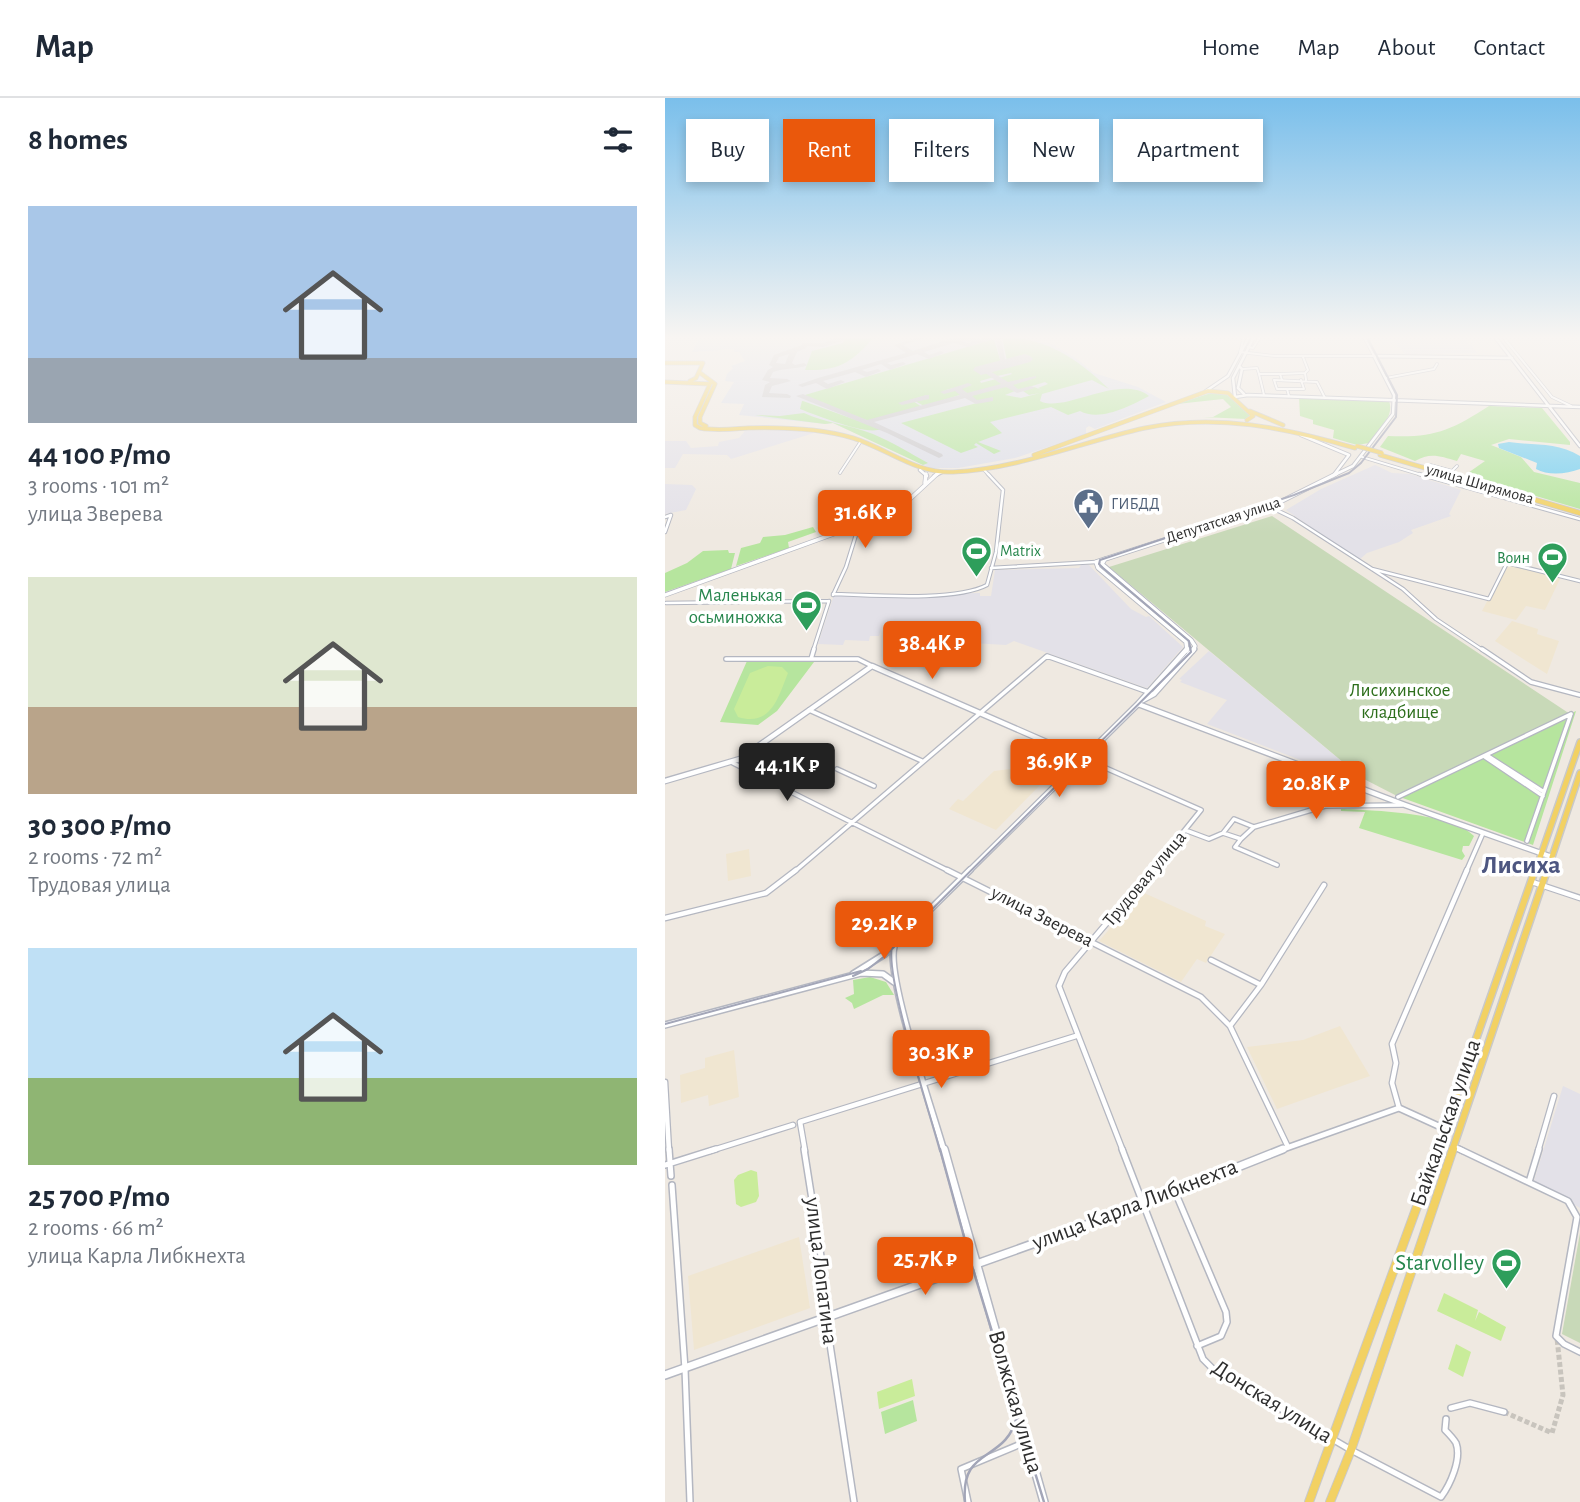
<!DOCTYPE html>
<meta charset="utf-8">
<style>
:root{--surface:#fff;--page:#f2f2f3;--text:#1f2937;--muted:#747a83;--line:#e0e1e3;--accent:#ea580c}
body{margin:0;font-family:"Alegreya Sans",sans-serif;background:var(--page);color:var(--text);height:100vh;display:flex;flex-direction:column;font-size:26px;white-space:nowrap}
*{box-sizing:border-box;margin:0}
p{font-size:23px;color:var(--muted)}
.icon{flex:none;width:38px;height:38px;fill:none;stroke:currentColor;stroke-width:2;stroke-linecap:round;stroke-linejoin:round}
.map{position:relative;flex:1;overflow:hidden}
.details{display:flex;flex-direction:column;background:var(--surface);width:665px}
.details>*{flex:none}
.banner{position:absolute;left:21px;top:21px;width:665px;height:63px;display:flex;gap:14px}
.price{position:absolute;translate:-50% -60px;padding:0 16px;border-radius:7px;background:var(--accent);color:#fff;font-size:23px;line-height:46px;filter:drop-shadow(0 2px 4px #0008)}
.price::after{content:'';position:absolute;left:50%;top:42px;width:21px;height:16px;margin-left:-10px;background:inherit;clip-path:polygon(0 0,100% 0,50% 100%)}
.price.current{background:#222;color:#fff}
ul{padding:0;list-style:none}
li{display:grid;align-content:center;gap:14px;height:371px;padding:0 28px}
li span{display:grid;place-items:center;height:217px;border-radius:0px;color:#555}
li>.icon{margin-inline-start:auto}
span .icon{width:126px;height:126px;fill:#fffc;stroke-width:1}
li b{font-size:30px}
h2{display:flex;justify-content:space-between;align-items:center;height:84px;padding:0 28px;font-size:30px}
.pill{padding:0 24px;border-radius:0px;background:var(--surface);box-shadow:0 4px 10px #0003;font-size:24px;line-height:63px}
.pill.current{background:var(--accent);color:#fff}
header{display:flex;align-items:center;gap:42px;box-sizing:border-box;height:98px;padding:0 35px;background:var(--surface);border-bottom:2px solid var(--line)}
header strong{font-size:33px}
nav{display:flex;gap:38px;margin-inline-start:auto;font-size:24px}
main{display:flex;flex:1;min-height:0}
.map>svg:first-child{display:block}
.industrial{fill:#e3e1e8}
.education{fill:#f0e6d1}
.airport{fill:#dcdee8}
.green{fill:#b6e59e}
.cemetery{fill:#c8d9b8}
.pitch{fill:#c9ec9a}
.water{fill:#75cff0}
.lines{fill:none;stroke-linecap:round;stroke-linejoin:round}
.taxiway{fill:#c9c8cc;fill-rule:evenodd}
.runway{fill:#c9c8cc;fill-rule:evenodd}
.street-tunnel{stroke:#c8c4bd;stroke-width:5;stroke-dasharray:5 2.5;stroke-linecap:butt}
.street-far4-casing{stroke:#b4b7c1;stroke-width:3.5}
.street-far3-casing{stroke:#b4b7c1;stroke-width:4.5}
.street-far2-casing{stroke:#b4b7c1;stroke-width:6}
.street-far1-casing{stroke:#b4b7c1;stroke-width:7}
.street-casing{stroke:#b4b7c1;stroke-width:8}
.secondary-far4-casing{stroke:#b4b7c1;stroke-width:4.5}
.secondary-far3-casing{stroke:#b4b7c1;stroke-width:5}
.secondary-far2-casing{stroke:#b4b7c1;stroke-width:7}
.secondary-far1-casing{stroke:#b4b7c1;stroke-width:8}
.secondary-casing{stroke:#b4b7c1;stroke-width:10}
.primary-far4-casing{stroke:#c9c9c9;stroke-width:5}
.primary-far3-casing{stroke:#c9c9c9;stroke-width:6}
.primary-far2-casing{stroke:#c9c9c9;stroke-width:8}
.primary-far1-casing{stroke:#c9c9c9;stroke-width:9}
.primary-casing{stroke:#c9c9c9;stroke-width:10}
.street-far4{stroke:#fff;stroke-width:2}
.street-far3{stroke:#fff;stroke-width:2.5}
.street-far2{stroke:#fff;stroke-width:3.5}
.street-far1{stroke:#fff;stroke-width:4.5}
.street{stroke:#fff;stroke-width:5}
.secondary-far4{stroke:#fff;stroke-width:2.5}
.secondary-far3{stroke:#fff;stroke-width:3.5}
.secondary-far2{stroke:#fff;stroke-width:4.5}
.secondary-far1{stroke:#fff;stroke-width:5}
.secondary{stroke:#fff;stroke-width:7}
.primary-far4{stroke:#f2d163;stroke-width:3.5}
.primary-far3{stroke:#f2d163;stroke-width:4.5}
.primary-far2{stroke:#f2d163;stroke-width:5}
.primary-far1{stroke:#f2d163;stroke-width:6}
.primary{stroke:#f2d163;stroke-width:8}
.tram-far1{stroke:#a3a6b8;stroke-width:2}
.tram{stroke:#a3a6b8;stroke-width:2.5}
.primary-bridge-casing{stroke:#c9c9c9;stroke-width:5;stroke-linecap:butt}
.primary-bridge{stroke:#f2d163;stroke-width:3.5}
.labels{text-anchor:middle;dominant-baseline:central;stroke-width:7;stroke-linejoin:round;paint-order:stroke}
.far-street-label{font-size:16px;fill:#2e2e2e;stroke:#fff}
.far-service-label{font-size:16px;fill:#4e5e75;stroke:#fff;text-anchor:start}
.far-leisure-label{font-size:16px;fill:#27864d;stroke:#fff;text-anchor:start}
.leisure-label{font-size:19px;fill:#27864d;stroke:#fff;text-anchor:end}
.park-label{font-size:19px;fill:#2c6e1b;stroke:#fff}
.street-label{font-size:19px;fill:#2e2e2e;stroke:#fff}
.near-street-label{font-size:23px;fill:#2e2e2e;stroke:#fff}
.near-leisure-label{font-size:23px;fill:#27864d;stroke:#fff;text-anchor:end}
.district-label{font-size:26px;font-weight:bold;fill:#4d5680;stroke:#fff}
</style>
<header>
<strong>Map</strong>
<nav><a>Home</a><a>Map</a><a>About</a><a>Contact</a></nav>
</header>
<main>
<section class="details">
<h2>8 homes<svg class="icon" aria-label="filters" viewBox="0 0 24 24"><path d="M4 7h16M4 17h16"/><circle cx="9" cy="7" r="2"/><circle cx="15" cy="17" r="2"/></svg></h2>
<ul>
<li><span style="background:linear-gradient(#a9c7e8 70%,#9aa5b1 0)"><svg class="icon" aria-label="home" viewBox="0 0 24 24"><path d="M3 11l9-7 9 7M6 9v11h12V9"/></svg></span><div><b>44 100 ₽/mo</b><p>3 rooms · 101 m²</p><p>улица Зверева</p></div></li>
<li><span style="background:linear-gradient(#dfe7d0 60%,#b9a48a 0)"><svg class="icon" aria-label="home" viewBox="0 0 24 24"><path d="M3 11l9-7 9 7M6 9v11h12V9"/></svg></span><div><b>30 300 ₽/mo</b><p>2 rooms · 72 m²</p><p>Трудовая улица</p></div></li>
<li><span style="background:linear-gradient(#bfe0f5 60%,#8fb573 0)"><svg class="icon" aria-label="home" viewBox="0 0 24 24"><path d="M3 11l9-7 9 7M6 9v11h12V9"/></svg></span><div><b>25 700 ₽/mo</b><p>2 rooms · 66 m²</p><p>улица Карла Либкнехта</p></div></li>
</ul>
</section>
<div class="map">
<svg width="915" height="1404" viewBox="0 0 915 1404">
<rect width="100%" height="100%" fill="#efe9e1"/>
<!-- industrial -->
<path class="industrial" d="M725,239H799L812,255L740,256Z
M126,332L149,335L66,361L62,357L18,356L10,370H0V343H21L26,350L53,348L54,344L74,340L80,333Z
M710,367L727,375L745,376L796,392L784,416L786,418L746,432L748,435L734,444L702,455L694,462L621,412L656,391Z
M0,386L27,387L31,391L21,412L0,416Z
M416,467H424L466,511L481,519L484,518L518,549L482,590L349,543L341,547L306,545L308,524L218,526L214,538H205L204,543L180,542L178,547L153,546L169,497L315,495V498H326L330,472L414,470Z
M544,553L697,680L690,682L682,680L542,626L562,602L515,584L517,582L514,581Z
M898,988L915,996V1110L869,1083Z"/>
<!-- education -->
<path class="education" d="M842,465L896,479L880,512L861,508L851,522L817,513Z
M847,523L873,531L872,536L894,543L882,576L830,543Z
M345,671L378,684L331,732L284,711L293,701L298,703L329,673Z
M84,751L86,778L63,783L61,756Z
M477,794L541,823L540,828L560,836L541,865L532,861L516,884L434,843Z
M675,928L705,978L612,1011L582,949L638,942Z
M69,952L74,999L44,1008L43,997L16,1005L15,977L40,970V960Z
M134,1139L145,1210L29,1252L23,1178Z"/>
<!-- airport -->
<path class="airport" d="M35,239H358L387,246L412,261L429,275L473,289L501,304L430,331L424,328L421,330V336L350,360L293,370H266L168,325L160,326L74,317L79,306L56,305L69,284L60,283L62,276L68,270L66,268L80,263L74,254H69V251L27,254Z"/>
<!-- green -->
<path class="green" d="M180,239H209C187,264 175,273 140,272L147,253L178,245Z
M337,239C381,239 414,262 444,291L427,282L377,296L375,303C399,316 454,275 484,298C465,308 435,324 415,313L403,317L386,309L325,324L337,335L313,344L336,353L329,356L311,345L309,347L313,349L296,355L236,325L327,301L312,303L305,298L341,287L350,293L340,297L356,300L375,295L364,297L358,293L369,289L377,292L373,290L383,286L380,284L354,292L345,286L371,278L343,285L334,280L347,276L346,275L332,278L324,273L364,261L358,259L342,263Z
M329,241L336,265L309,272H318L329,279L315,283L316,285L331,281L340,286L304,296L294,291L306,287L305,286L277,293L291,291L298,296L259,308L250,303L262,297L235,305L248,303L257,309L204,323L139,300L140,297Z
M549,294L561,296L587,318L581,321L538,319H548L566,309L558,301L512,306Z
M634,299L724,303C730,318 713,333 704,345L692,347L668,340L669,332L648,326V322L635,318Z
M137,303H138L216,331C202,338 151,317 135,311Z
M824,308L877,310L905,344V347L844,341L826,347L856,359L869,374L915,385V411L800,377L820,363L796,356L792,363C775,358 765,354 750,363L715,349L723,338C769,340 785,333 824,308Z
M139,315C161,325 185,327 208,336C227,344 245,355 263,365L258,367L168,325L160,326L90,317L115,318Z
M148,429L151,434L123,444L124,450L71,468L76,450L95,445L98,439L120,437Z
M63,452L64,455H70L66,471L0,494V475L22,465L38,453Z
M82,563L149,564L112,613L93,627L55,624Z
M911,613L868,747L732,698Z
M676,711C707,712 788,715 809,738L804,748H798L797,753L800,758L797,762L694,730L700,714L676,713Z
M205,879L221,884L229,897H218L189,911L187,905L180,900L189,896L188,882Z
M248,1302L252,1323L220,1336L216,1314Z"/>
<!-- cemetery -->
<path class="cemetery" d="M607,418L905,616L732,698L697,680L444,469Z
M915,1135V1245L897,1236Z"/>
<!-- pitch -->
<path class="pitch" d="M103,568L117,569L123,575C113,600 106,629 73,619L69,611L85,575Z
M86,1072L92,1074L94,1098L91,1104L76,1109L71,1106L69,1082L73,1077Z
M779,1195L813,1212L810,1223L814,1214L841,1229L836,1243L772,1213Z
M791,1246L806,1254L798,1279L783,1271Z
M247,1281L250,1298L214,1311L212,1294Z"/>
<!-- water -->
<path class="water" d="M844,344C871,348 892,344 915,358V371C902,376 883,378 871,371L872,365L834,350L833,346Z"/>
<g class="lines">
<!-- taxiway -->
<path class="taxiway" d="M174,239H180L177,243L158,249L142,248L141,250L132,254L127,265L130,267L139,265L142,267L141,268C129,271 119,270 108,274L105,280L122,281L126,283L107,288L104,295L122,296L126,298L125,300L97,299L100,287L105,284L97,282L103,272L108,269L104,267L109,257L137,247V245H158ZM124,256L120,266L111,265L114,259Z
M253,239H262L238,247L248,253C263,248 281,241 297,239C306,238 311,242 319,241L318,239H325L328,241L303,249L289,245L259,254L264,257L276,253L279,255L264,261L252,256L222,265L226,267L238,264L241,266L225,272L216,266L197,272L202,274L213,271L216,273L201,279L190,274L158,283L163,286L176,282L180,284L162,291L151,285L137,289L133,287L153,280L241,255L229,247ZM304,241L307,244L303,245L296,243Z
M330,239H336L341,267L336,266Z
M316,270H320L343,284L371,278V280L348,287L353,291L366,288L370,290L352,295L341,289L307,298L312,302L328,299V303L311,306L300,300L209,324L277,356L278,358L274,360L222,335L131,298L138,296L202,322L295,297L290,293L279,296L275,294L303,285L307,287L297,291L302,295L336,286L316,272Z
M261,297H264V301L237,307L233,305Z"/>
<!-- runway -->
<path class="runway" d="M360,256L365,258L368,261L365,264L316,277L308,272L310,269Z"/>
<!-- street-tunnel -->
<path class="street-tunnel" d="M839,1314L887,1335L898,1297L892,1240"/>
<defs>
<path id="street-far4" d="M579,239L575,254L610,258H709L699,239
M838,239L887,299L906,308
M583,249L588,250L595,239
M638,259L643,272L640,275
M577,271L592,270L594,276
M615,276L640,275L641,282
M721,280L769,271L772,266
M623,291H639L636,282
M599,297L594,276H615L617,282
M624,298L622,291H612L609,282L652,284L660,300
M697,359L760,378
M763,369L765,367L787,373L792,368
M318,371L325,378
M175,375L196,343"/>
<path id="street-far3" d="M754,376L915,421
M603,408L628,420L738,491L771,521L819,553
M0,419L6,417L0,434
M326,470L431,464
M707,471L824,501L842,465L915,483
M168,496C206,497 290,504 322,487L331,454L338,392L323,376
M168,497L181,469L194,427
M1,505L164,503
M148,553L164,503"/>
<path id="street-far2" d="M817,551L866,584L915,597
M61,561H193L207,568
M146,561L149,551
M144,612L257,663
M823,658L879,694
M820,659L878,698
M418,660L536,712L486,774
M68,665L286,774
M172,671L209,688
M733,699L906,616
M520,732L544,741L558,735L576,741L570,749L612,767
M558,735L569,721L589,729L660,708L737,707
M576,741L589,729
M862,743L906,616
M129,774L382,558L486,595
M801,774L818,735"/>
<path id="street-far1" d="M282,772L536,899L565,928
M867,784L915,800
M0,820L101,795L131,772
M546,862L596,887
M0,984L4,1053
M734,1010L727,985L731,965L727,946L802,772
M623,1049L565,928L596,887L659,787
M790,1049L798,1053
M45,1053L128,1027
M140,1053L135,1024L411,938
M458,1053L394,888L400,874L487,772
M873,1053L889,998"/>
<path id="street" d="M4,1051L6,1078
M139,1051L161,1190V1220L189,1404
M457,1051L538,1261L548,1271L686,1352L776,1399C785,1387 797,1361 791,1345C788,1340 784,1336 780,1332L781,1321
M794,1051L903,1103L912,1119L891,1238L899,1246L915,1254
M0,1067L51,1051
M864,1084L874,1051
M7,1087L20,1271L25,1404
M511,1096L561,1214L562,1224L556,1238L532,1248
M786,1310L805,1305L839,1314
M303,1404L296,1371L363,1343"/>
<path id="secondary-far4" d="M830,239L915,348
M574,268L577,271L573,290L579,296
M541,293L563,278L584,239
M570,299L583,297L915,309
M570,299L568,280L589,239
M636,337L684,357L668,378
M255,372L262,378
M269,378L277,374
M667,378L688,368L728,316L729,297L709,258L847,260"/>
<path id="secondary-far3" d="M260,385L261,376
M440,461L437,466L526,542L530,548L528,553
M0,497L232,413L272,376
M522,553L521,544L433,470L431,464L613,405L671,376"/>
<path id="secondary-far2" d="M478,602L489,596L529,551
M473,606L740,707L887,759
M0,683L75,661L207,568L418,660
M303,774L473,606L522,551"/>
<path id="secondary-far1" d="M229,849C221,879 268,1014 279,1053
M188,876L220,856L305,772
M0,927L196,875L218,876L229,884
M613,1053L734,1010L780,1031"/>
<path id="secondary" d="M279,1051L379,1404
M0,1277L477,1107L618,1051"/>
<path id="primary-far4" d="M0,265H38L31,280L25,283
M34,274L50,286L35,319V325L41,328
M0,284L45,286L30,319V327L35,330C51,333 67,331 83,330C118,329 155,330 188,340C223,351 251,376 288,374C354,371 416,344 480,330C552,315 621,330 690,350
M585,313L618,327
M369,357L543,293L563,295L588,318L582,322
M715,357L788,378"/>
<path id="primary-far3" d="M782,376L915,415"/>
<path id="primary-far2" d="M870,774L915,644
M882,774L915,675"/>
<path id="primary-far1" d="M772,1053L870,772
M787,1053L882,772"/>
<path id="primary" d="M644,1404L773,1051
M665,1404L686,1352L788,1051"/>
</defs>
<!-- street-far4 casing -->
<use href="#street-far4" class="street-far4-casing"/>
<!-- street-far3 casing -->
<use href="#street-far3" class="street-far3-casing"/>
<!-- street-far2 casing -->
<use href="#street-far2" class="street-far2-casing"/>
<!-- street-far1 casing -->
<use href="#street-far1" class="street-far1-casing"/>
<!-- street casing -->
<use href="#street" class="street-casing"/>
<!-- secondary-far4 casing -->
<use href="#secondary-far4" class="secondary-far4-casing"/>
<!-- secondary-far3 casing -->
<use href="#secondary-far3" class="secondary-far3-casing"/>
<!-- secondary-far2 casing -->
<use href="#secondary-far2" class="secondary-far2-casing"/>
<!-- secondary-far1 casing -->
<use href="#secondary-far1" class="secondary-far1-casing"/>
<!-- secondary casing -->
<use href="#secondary" class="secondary-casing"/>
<!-- primary-far4 casing -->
<use href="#primary-far4" class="primary-far4-casing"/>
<!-- primary-far3 casing -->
<use href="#primary-far3" class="primary-far3-casing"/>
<!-- primary-far2 casing -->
<use href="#primary-far2" class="primary-far2-casing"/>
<!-- primary-far1 casing -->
<use href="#primary-far1" class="primary-far1-casing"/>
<!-- primary casing -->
<use href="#primary" class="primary-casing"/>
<!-- street-far4 -->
<use href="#street-far4" class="street-far4"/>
<!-- street-far3 -->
<use href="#street-far3" class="street-far3"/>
<!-- street-far2 -->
<use href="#street-far2" class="street-far2"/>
<!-- street-far1 -->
<use href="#street-far1" class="street-far1"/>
<!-- street -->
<use href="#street" class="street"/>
<!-- secondary-far4 -->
<use href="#secondary-far4" class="secondary-far4"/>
<!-- secondary-far3 -->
<use href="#secondary-far3" class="secondary-far3"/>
<!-- secondary-far2 -->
<use href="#secondary-far2" class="secondary-far2"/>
<!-- secondary-far1 -->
<use href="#secondary-far1" class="secondary-far1"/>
<!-- secondary -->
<use href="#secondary" class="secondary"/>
<!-- primary-far4 -->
<use href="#primary-far4" class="primary-far4"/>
<!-- primary-far3 -->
<use href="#primary-far3" class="primary-far3"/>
<!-- primary-far2 -->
<use href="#primary-far2" class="primary-far2"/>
<!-- primary-far1 -->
<use href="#primary-far1" class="primary-far1"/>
<!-- primary -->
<use href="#primary" class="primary"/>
<!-- tram-far1 -->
<path class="tram-far1" d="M227,849C220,879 265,1015 275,1053
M188,878L203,871L221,857L526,554L524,543L438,470L434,466L435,462L629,397L684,375L696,365L731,319L732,297L702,239
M0,926L196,873"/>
<!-- tram -->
<path class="tram" d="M275,1051L307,1168L379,1404
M300,1404C295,1347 341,1366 352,1318"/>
<defs>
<path id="primary-bridge" d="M692,348L717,355"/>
</defs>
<!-- primary-bridge casing -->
<use href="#primary-bridge" class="primary-bridge-casing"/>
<!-- primary-bridge -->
<use href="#primary-bridge" class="primary-bridge"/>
</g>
<!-- sky -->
<linearGradient id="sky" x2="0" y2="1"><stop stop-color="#7abfeb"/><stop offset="0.55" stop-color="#f8f5f2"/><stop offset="1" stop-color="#f8f5f2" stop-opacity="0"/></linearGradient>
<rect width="915" height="435" fill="url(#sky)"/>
<!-- icons -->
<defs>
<symbol id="civic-pin" viewBox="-11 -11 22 30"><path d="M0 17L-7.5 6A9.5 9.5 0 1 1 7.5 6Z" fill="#5c6f8a" stroke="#fff"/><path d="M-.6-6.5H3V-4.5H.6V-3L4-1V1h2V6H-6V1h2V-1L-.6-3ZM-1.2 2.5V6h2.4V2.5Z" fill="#fff"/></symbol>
<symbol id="stadium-pin" viewBox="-11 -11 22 30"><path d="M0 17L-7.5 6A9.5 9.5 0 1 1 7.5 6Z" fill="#2e9e5b" stroke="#fff"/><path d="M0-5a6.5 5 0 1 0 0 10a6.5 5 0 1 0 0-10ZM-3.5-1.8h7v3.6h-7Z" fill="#fff"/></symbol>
</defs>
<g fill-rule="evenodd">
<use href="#civic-pin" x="406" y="388" width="35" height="47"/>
<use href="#stadium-pin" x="294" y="436" width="35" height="47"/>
<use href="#stadium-pin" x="870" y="442" width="35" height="47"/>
<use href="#stadium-pin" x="124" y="490" width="35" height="47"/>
<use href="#stadium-pin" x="824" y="1148" width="35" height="47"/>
</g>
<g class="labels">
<!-- far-street labels -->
<g class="far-street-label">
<text transform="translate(815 386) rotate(16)">улица Ширямова</text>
<text transform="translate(558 422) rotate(-18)">Депутатская улица</text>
</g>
<!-- far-service labels -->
<g class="far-service-label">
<text x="446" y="406">ГИБДД</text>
</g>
<!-- far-leisure labels -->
<g class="far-leisure-label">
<text x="335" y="453">Matrix</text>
<text x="865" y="460" text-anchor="end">Воин</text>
</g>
<!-- leisure labels -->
<g class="leisure-label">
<text x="118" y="497">Маленькая<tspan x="118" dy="22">осьминожка</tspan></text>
</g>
<!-- park labels -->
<g class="park-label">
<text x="735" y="592">Лисихинское<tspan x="735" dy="22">кладбище</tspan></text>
</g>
<!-- street labels -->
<g class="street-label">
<text transform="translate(480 781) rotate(-50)">Трудовая улица</text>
<text transform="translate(377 819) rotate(27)">улица Зверева</text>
</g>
<!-- near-street labels -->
<g class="near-street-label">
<text transform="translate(781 1025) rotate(-71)">Байкальская улица</text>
<text transform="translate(470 1107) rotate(-21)">улица Карла Либкнехта</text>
<text transform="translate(156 1173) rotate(83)">улица Лопатина</text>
<text transform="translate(350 1304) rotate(74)">Волжская улица</text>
<text transform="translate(607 1304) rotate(32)">Донская улица</text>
</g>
<!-- near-leisure labels -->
<g class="near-leisure-label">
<text x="819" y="1165">Starvolley</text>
</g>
<!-- district labels -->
<g class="district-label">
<text x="856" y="767">Лисиха</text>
</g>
</g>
</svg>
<b class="price" style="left:200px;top:452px">31.6K ₽</b>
<b class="price" style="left:267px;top:583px">38.4K ₽</b>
<b class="price" style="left:394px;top:701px">36.9K ₽</b>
<b class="price current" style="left:122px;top:705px">44.1K ₽</b>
<b class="price" style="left:651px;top:723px">20.8K ₽</b>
<b class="price" style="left:219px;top:863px">29.2K ₽</b>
<b class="price" style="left:276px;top:992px">30.3K ₽</b>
<b class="price" style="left:260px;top:1199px">25.7K ₽</b>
<div class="banner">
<a class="pill">Buy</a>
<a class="pill current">Rent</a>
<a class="pill">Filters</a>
<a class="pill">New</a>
<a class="pill">Apartment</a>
</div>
</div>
</main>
